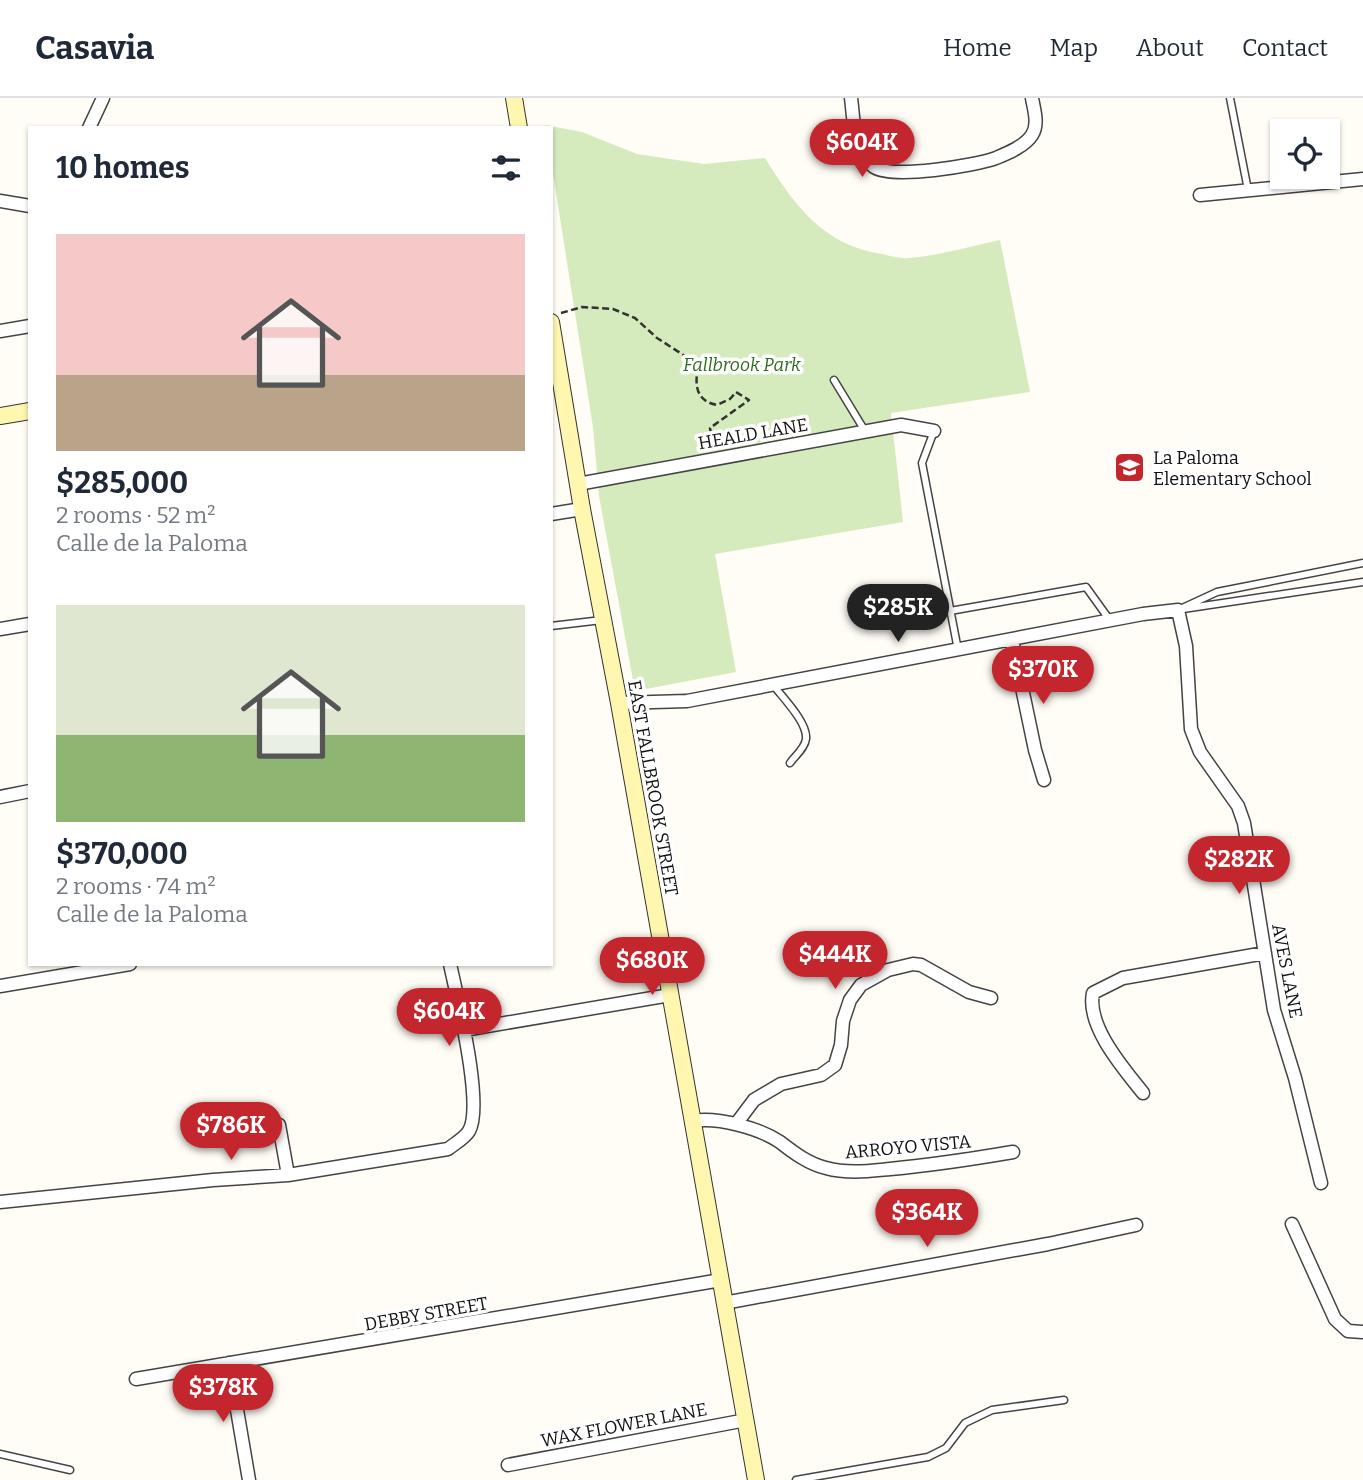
<!DOCTYPE html>
<meta charset="utf-8">
<style>
:root{--surface:#fff;--page:#f6f6f7;--text:#1f2937;--muted:#747a83;--line:#e0e1e3;--accent:#c4262e}
body{margin:0;font-family:Bitter,serif;background:var(--page);color:var(--text);height:100vh;display:flex;flex-direction:column;font-size:26px;white-space:nowrap}
*{box-sizing:border-box;margin:0}
p{font-size:23px;color:var(--muted)}
.icon{flex:none;width:38px;height:38px;fill:none;stroke:currentColor;stroke-width:2;stroke-linecap:round;stroke-linejoin:round}
.map{position:relative;flex:1;overflow:hidden}
.details{position:absolute;left:28px;top:28px;width:525px;height:840px;display:flex;flex-direction:column;background:var(--surface);border-radius:0px;box-shadow:0 2px 5px #0004}
.details>*{flex:none}
.controls{position:absolute;left:1270px;top:21px;display:grid;gap:14px}
.controls a{display:grid;place-items:center;width:70px;height:70px;border-radius:0px;background:var(--surface);box-shadow:0 2px 5px #0004;font-size:35px}
.price{position:absolute;translate:-50% -60px;padding:0 16px;border-radius:24px;background:var(--accent);color:#fff;font-size:23px;line-height:46px;filter:drop-shadow(0 2px 4px #0008)}
.price::after{content:'';position:absolute;left:50%;top:42px;width:21px;height:16px;margin-left:-10px;background:inherit;clip-path:polygon(0 0,100% 0,50% 100%)}
.price.on{background:#222;color:#fff}
ul{padding:0;list-style:none}
li{display:grid;align-content:center;gap:14px;height:371px;padding:0 28px}
li span{display:grid;place-items:center;height:217px;border-radius:0px;color:#555}
li>.icon{margin-inline-start:auto}
span .icon{width:126px;height:126px;fill:#fffc;stroke-width:1}
li b{font-size:30px}
h2{display:flex;justify-content:space-between;align-items:center;height:84px;padding:0 28px;font-size:30px}
header{display:flex;align-items:center;gap:42px;box-sizing:border-box;height:98px;padding:0 35px;background:var(--surface);border-bottom:2px solid var(--line)}
header strong{font-size:33px}
nav{display:flex;gap:38px;margin-inline-start:auto;font-size:24px}
.map>svg:first-child{display:block}
.green{fill:#d5ebbd}
.lines{fill:none;stroke-linecap:round;stroke-linejoin:round}
.lane-casing{stroke:#444;stroke-width:9}
.street-casing{stroke:#444;stroke-width:15}
.secondary-casing{stroke:#333;stroke-width:18}
.path{stroke:#333;stroke-width:2.5;stroke-dasharray:7 3.5;stroke-linecap:butt}
.lane{stroke:#fff;stroke-width:6}
.street{stroke:#fff;stroke-width:12}
.secondary{stroke:#fff6b0;stroke-width:16}
.labels{text-anchor:middle;dominant-baseline:central;stroke-width:7;stroke-linejoin:round;paint-order:stroke}
.park-label{font-size:18px;font-style:italic;fill:#2f6b1f;stroke:#fff}
.street-label{font-size:18px;fill:#111;stroke:#fff}
.poi-label{font-size:18px;fill:#111;stroke:#fff;text-anchor:start}
</style>
<header>
<strong>Casavia</strong>
<nav><a>Home</a><a>Map</a><a>About</a><a>Contact</a></nav>
</header>
<div class="map">
<svg width="1363" height="1382" viewBox="0 0 1363 1382">
<rect width="100%" height="100%" fill="#fffdf5"/>
<!-- green -->
<path class="green" d="M545,27L582,34L637,56L704,66L765,60C795,108 823,147 882,156C891,158 901,161 909,160C938,158 971,148 1000,142L1030,294L891,315L903,424L715,456L736,574L635,593L599,398L593,329L551,63V30H546Z"/>
<g class="lines">
<defs>
<path id="lane" d="M1230,0L1248,92
M834,282L865,333
M934,333L922,365L958,552
M1183,511L1363,484
M1178,512L1217,494L1363,465
M950,513L1086,489L1109,521
M551,528L602,522
M774,588C783,600 808,625 806,641C805,650 795,658 790,665
M0,1356L70,1372
M796,1382L928,1359L946,1350L965,1325L992,1312L1064,1302"/>
<path id="street" d="M851,0C854,22 853,56 874,69C893,81 975,68 996,60C1008,55 1025,48 1032,37C1039,26 1034,12 1032,0
M89,30L103,0
M1200,97L1363,81
M0,103L30,108
M0,233L30,228
M578,386L901,327L934,333
M551,416L582,411
M0,531L30,526
M1012,542L1035,652L1044,682
M619,605L687,603L1143,516L1178,512L1186,548L1191,631L1200,654L1238,708L1244,725L1274,912L1295,980L1321,1085
M0,699L30,693
M0,888L130,866
M464,932L670,897
M1143,995C1124,971 1086,928 1093,895L1123,880L1265,855
M693,1023C718,1019 759,1030 780,1044C794,1055 809,1066 826,1070C848,1076 869,1073 890,1071C932,1067 972,1061 1013,1054
M736,1026L754,1002L781,986L821,977L835,967L841,947L843,923L850,902L861,887L888,872L913,866L921,867L969,894L991,900
M279,1027L288,1077
M0,1104L213,1082L288,1077L448,1051C454,1046 465,1040 469,1033C484,1007 457,899 450,866
M1292,1126L1335,1221L1348,1233L1363,1234
M724,1205L1048,1146L1136,1127
M229,1265L249,1382
M136,1281L721,1182
M508,1367L746,1322"/>
<path id="secondary" d="M514,0L519,30
M551,224L582,411L619,605L756,1382
M0,318L30,313"/>
</defs>
<!-- lane casing -->
<use href="#lane" class="lane-casing"/>
<!-- street casing -->
<use href="#street" class="street-casing"/>
<!-- secondary casing -->
<use href="#secondary" class="secondary-casing"/>
<!-- path -->
<path class="path" d="M561,215L582,209L613,211L635,220L657,240L699,267C694,285 695,303 717,307L730,301L736,294L749,302L710,330L713,350"/>
<!-- lane -->
<use href="#lane" class="lane"/>
<!-- street -->
<use href="#street" class="street"/>
<!-- secondary -->
<use href="#secondary" class="secondary"/>
</g>
<!-- icons -->
<defs>
<symbol id="school-square" viewBox="-11 -11 22 22"><rect x="-9" y="-9" width="18" height="18" rx="4" fill="#c4262e" stroke="#fff"/><path d="M0-5L7-2L0 1L-7-2ZM-4 1L0 2.5L4 1V4Q0 6-4 4Z" fill="#fff"/></symbol>
</defs>
<g fill-rule="evenodd">
<use href="#school-square" x="1112" y="352" width="35" height="35"/>
</g>
<g class="labels">
<!-- park labels -->
<g class="park-label">
<text x="742" y="267">Fallbrook Park</text>
</g>
<!-- street labels -->
<g class="street-label">
<text transform="translate(753 336) rotate(-10)">HEALD LANE</text>
<text transform="translate(653 690) rotate(80)">EAST FALLBROOK STREET</text>
<text transform="translate(1287 873) rotate(79)">AVES LANE</text>
<text transform="translate(908 1049) rotate(-5)">ARROYO VISTA</text>
<text transform="translate(426 1216) rotate(-10)">DEBBY STREET</text>
<text transform="translate(624 1327) rotate(-11)">WAX FLOWER LANE</text>
</g>
<!-- poi labels -->
<g class="poi-label">
<text x="1153" y="360">La Paloma<tspan x="1153" dy="21">Elementary School</tspan></text>
</g>
</g>
</svg>
<div class="controls">
<a><svg class="icon" aria-label="locate" viewBox="0 0 24 24"><circle cx="12" cy="12" r="6"/><path d="M12 2v4M12 18v4M2 12h4M18 12h4"/></svg></a>
</div>
<b class="price" style="left:862px;top:81px">$604K</b>
<b class="price on" style="left:898px;top:546px">$285K</b>
<b class="price" style="left:1043px;top:608px">$370K</b>
<b class="price" style="left:1239px;top:798px">$282K</b>
<b class="price" style="left:835px;top:893px">$444K</b>
<b class="price" style="left:652px;top:899px">$680K</b>
<b class="price" style="left:449px;top:950px">$604K</b>
<b class="price" style="left:231px;top:1064px">$786K</b>
<b class="price" style="left:927px;top:1151px">$364K</b>
<b class="price" style="left:223px;top:1326px">$378K</b>
<section class="details">
<h2>10 homes<svg class="icon" aria-label="filters" viewBox="0 0 24 24"><path d="M4 7h16M4 17h16"/><circle cx="9" cy="7" r="2"/><circle cx="15" cy="17" r="2"/></svg></h2>
<ul>
<li><span style="background:linear-gradient(#f6c9c9 65%,#b9a48a 0)"><svg class="icon" aria-label="home" viewBox="0 0 24 24"><path d="M3 11l9-7 9 7M6 9v11h12V9"/></svg></span><div><b>$285,000</b><p>2 rooms · 52 m²</p><p>Calle de la Paloma</p></div></li>
<li><span style="background:linear-gradient(#dfe7d0 60%,#8fb573 0)"><svg class="icon" aria-label="home" viewBox="0 0 24 24"><path d="M3 11l9-7 9 7M6 9v11h12V9"/></svg></span><div><b>$370,000</b><p>2 rooms · 74 m²</p><p>Calle de la Paloma</p></div></li>
</ul>
</section>
</div>
